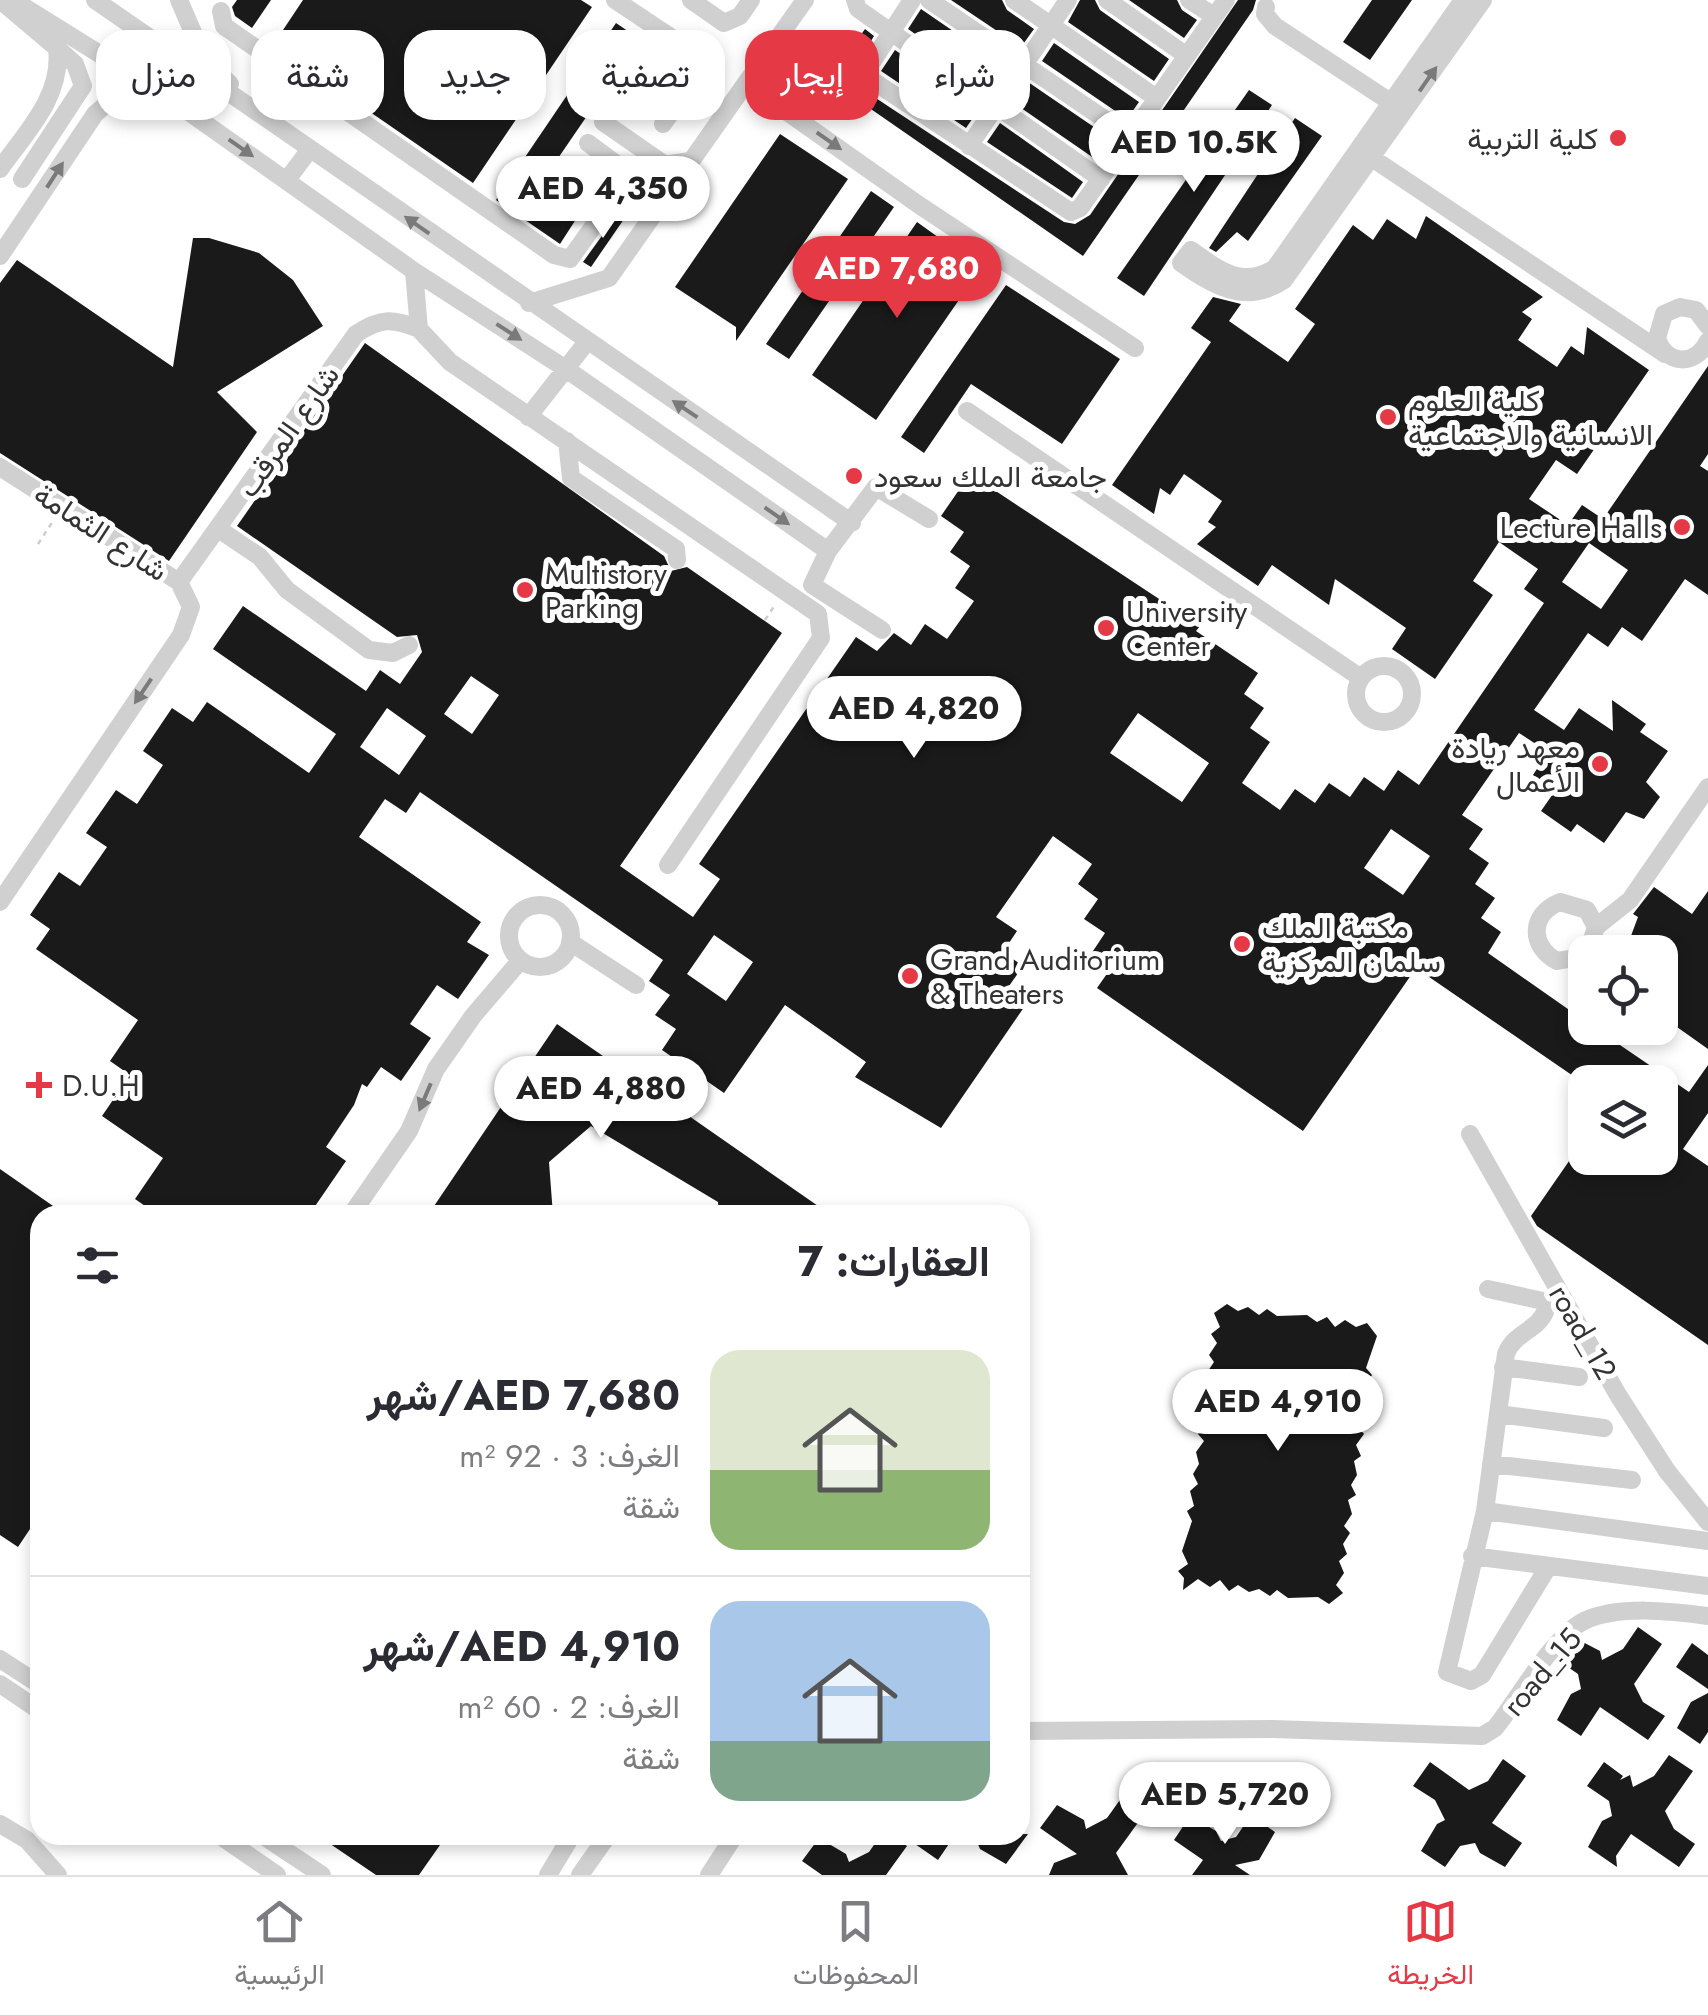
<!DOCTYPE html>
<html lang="ar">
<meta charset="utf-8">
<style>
:root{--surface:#fff;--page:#f7f7f7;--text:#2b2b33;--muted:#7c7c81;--line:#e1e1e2;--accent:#e63946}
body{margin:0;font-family:Jost,Vazirmatn,sans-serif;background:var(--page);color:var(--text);direction:rtl;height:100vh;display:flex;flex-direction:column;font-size:38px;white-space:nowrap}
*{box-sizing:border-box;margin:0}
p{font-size:32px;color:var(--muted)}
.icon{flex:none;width:55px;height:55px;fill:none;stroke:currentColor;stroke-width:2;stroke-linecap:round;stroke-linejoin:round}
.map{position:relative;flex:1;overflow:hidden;direction:ltr}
.details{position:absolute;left:30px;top:1205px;width:1000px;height:640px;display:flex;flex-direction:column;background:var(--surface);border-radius:30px;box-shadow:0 5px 15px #0003;direction:rtl}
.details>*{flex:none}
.top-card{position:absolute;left:30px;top:30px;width:1000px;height:90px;direction:rtl;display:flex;gap:20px}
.buttons{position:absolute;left:1568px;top:935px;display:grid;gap:20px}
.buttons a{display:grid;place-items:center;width:110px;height:110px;border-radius:20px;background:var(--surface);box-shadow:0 5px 15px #0003;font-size:50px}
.price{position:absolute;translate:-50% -85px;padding:0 22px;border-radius:35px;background:#fff;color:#222;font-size:32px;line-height:65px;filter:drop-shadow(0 2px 5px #0008)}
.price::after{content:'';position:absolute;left:50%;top:60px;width:30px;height:22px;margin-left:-15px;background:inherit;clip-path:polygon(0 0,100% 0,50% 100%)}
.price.on{background:var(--accent);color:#fff}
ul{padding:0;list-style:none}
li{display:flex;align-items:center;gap:30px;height:250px;padding:0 40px}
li+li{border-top:2px solid var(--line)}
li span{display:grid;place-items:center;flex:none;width:280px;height:200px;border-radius:30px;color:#555}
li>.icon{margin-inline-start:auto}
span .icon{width:120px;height:120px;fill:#fffc;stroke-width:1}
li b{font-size:42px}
h2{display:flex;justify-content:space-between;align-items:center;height:120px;padding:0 40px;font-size:42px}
.chip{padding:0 35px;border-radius:30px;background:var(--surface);box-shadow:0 5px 15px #0003;font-size:35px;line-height:90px}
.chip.on{background:var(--accent);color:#fff}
.tab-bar{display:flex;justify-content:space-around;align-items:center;height:140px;border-top:2px solid var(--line);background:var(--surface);font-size:28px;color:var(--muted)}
.tab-bar a{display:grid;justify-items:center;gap:5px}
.tab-bar .on{color:var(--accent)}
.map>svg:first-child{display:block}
.building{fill:#1a1a1a;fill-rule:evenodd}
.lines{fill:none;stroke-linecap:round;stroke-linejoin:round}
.path{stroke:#cdcdcd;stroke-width:2.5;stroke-dasharray:5 5;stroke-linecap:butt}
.minor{stroke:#d0d0d0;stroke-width:18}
.oneway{fill:#7a7a7a}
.poi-dot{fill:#e63946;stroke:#fff;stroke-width:4}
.labels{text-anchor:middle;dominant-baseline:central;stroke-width:10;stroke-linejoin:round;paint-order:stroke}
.poi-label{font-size:30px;fill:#333;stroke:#fff;text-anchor:start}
.street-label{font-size:30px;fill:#333;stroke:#fff}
</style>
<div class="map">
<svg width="1708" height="1875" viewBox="0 0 1708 1875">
<rect width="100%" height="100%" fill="#fff"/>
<!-- building -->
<path class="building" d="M237,0H271L252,28L235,16L232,7Z
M303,0H581L592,7L473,183L273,45Z
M951,0H1002L1007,10L1034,29L1021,47Z
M1080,0H1095L1100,10L1169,59L1154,81L1068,22Z
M1129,0H1177L1182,10L1197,20L1184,38Z
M1238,0H1256L1253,10L1083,256L829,80L865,29L874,36L856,66L859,87L1064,222L1075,224L1090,215Z
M1372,0H1412L1370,60L1343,42Z
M921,9L1007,68L993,88L908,29Z
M616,23L682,68L654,115L639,107L630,120L602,94L552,167L591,196L560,244L496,200Z
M1054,43L1139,102L1127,119L1042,61Z
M895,50L979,109L966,128L881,71Z
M1028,82L1113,140L1098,161L1014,103Z
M1249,90L1272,105L1144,296L1117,278Z
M1295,118L1322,136L1248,241L1237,232L1216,252L1209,248Z
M1000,123L1083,182L1072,198L987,142Z
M780,134L848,179L736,341V327L675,287Z
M871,191L894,207L789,359L766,344Z
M617,215L624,219L591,267L583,262Z
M1426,216L1543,297L1522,312L1532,319L1518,340L1557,367L1571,346L1584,355L1587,327L1649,370L1577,474L1556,460L1529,499L1568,525L1582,505L1603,519L1708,366V454L1700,466L1708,471V595L1685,579L1642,641L1622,627L1608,647L1588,633L1534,710L1564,730L1579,708L1613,731L1612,700L1646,724L1640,732L1668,751L1646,782L1660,797L1644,819L1626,812L1604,843L1577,824L1571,832L1541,811L1555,791L1533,775L1548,752L1519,733L1462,815L1483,829L1469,849L1489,863L1475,884L1495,898L1481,918L1501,932L1488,953L1585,1021V1028H1595L1689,1092L1708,1065V1113L1683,1149L1708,1166V1345L1537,1226L1531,1216L1585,1138V1158H1660V1082H1582L1416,968L1303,1131L1097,988L1111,968L1091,954L1105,933L1084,919L1098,899L1078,884L1092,864L1053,836L996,917L1017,931L1003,952L1023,966L1009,986L1029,1000L941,1128L855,1077L866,1062L785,1005L724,1093L662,1050L676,1029L655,1015L670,995L649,981L663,960L420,792L406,813L385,799L359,837L481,922L467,942L489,955L458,999L437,985L410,1024L431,1038L401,1081L381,1067L367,1087L362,1084L354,1105L326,1147L346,1161L309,1215H158L135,1199L163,1158L102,1116L130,1075L110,1061L138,1020L36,949L50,929L30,915L59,872L80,886L107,847L86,833L116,790L137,804L163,765L143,751L172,708L193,722L207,702L309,773L336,734L213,649L243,606L366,691L380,670L400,684L422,652L417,635L397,637L237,526L365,343L664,556L671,571L687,567L782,633L620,866L693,917L720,879L699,864L856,637L877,651L894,633L911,645L925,624L947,639L974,601L955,588L970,566L950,552L964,532L941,516L970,474L1200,626L1196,631L1258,673L1244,694L1264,708L1250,728L1270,742L1242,783L1280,810L1295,789L1315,803L1329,783L1350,797L1364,777L1384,791L1398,770L1419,785L1544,603L1524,589L1538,569L1499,542L1473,581L1493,595L1435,679L1392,649L1406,628L1335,579L1329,605L1272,565L1258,586L1197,544L1216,527L1208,522L1222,501L1184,474L1170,495L1160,488L1154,514L1112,485L1211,342L1191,328L1213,297L1241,304L1229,321L1288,362L1315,324L1295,309L1353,225L1373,240L1387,219L1416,239ZM1589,543L1628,570L1601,609L1562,582ZM471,676L499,695L472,734L444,714ZM387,708L426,736L399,775L360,747ZM1138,713L1209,763L1182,802L1110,753ZM1391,829L1430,856L1403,895L1364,868ZM714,935L753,962L726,1001L687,974Z
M917,222L981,268L876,420L812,375Z
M193,238H209L259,253L293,280L323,326L217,392L257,432L169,561L0,453V283L17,260L173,367Z
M1006,285L1120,359L1062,444L971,384L924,453L901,437Z
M1654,887L1692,914L1708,891V1049L1660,1015V952H1625L1638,917L1633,914Z
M557,1024L831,1215H719L718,1202L591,1126L549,1162L553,1215H428Z
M0,1169L66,1215H40V1532L32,1526L18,1547L0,1535Z
M1227,1304L1238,1311L1248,1307L1259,1315L1267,1309L1277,1316L1307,1315L1317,1322L1327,1317L1335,1327L1345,1320L1356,1327L1367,1323L1377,1336L1366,1368L1372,1375L1363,1388L1370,1396L1359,1404L1366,1415L1358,1427L1364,1434L1356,1445L1361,1456L1354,1461L1357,1475L1351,1485L1356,1495L1348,1500L1352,1514L1344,1526L1350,1533L1343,1544L1347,1554L1339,1561L1344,1573L1336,1585L1343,1593L1329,1604L1318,1597L1288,1598L1277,1590L1270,1596L1259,1589L1249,1592L1238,1585L1229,1591L1220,1580L1210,1587L1198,1579L1183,1590L1184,1578L1178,1571L1188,1564L1182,1551L1192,1521L1187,1511L1194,1506L1190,1491L1198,1484L1193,1474L1199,1464L1196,1452L1204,1441L1198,1434L1205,1423L1201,1414L1209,1402L1203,1394L1212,1382L1206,1374L1214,1362L1209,1355L1217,1343L1211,1334L1220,1327L1214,1313Z
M1638,1627L1662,1644L1634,1684L1643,1702L1665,1716L1648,1740L1600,1707L1581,1736L1557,1720L1571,1694L1581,1689L1578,1674L1559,1661L1579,1640L1600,1651L1602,1660L1623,1649Z
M1692,1643L1708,1655V1689L1676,1667Z
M1708,1693V1732L1700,1744L1677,1728L1691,1702Z
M1669,1755L1693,1771L1665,1811L1674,1829L1695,1844L1679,1867L1631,1834L1616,1856L1617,1867L1588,1847L1602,1821L1612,1816L1609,1801L1587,1786L1604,1762L1623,1776L1620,1780L1630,1775L1633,1787L1654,1776Z
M1503,1759L1526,1776L1492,1823L1522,1843L1505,1867L1480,1853L1475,1843L1460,1846L1445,1867L1421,1851L1437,1824L1445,1820L1435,1800L1413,1786L1430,1762L1469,1790L1488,1781Z
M1122,1797L1145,1813L1116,1853L1128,1875H1049L1054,1863L1077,1854L1040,1828L1057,1805L1084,1820L1086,1829L1107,1818Z
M1251,1815L1275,1832L1259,1860L1235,1865L1250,1875H1192L1203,1860L1174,1840L1190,1816L1216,1831L1221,1841L1236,1837Z
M1028,1834L1006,1864L980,1849L974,1835Z
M317,1835H447L419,1875H376Z
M881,1835H891L907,1846L886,1875H822L802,1861L819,1838L846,1854L849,1862L869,1852Z
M921,1835H955L938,1860L915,1844Z"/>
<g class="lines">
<!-- path -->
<path class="path" d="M38,544L53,521
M765,620L775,605"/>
<!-- minor -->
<path class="minor" d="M13,0L159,91L414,271L566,369L828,551
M95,0L852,523
M179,0L204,58L230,84
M615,0L699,56L700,71L663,124
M691,0L724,23L740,16L751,0
M805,0L746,83L919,205L1135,348
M855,0L858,9L1101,179
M912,0L868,68L867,77L1071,212L1080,208L1226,0
M929,0L1128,135
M1014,0L1155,97
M1107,0L1187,56
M1189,0L1214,16
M1463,0L1275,268C1242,289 1219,270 1191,250L1181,263C1214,286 1246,306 1284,280L1483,0
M1266,7L1265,14L1275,26L1398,107
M221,11L224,26L554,255L570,259L613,199
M603,122L665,165L690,161
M588,143L654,192L657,210
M969,146L1068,0
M1363,152L1665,354
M0,169C26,132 63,96 57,48L0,0
M22,179L83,86L75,64L57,48
M287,180L310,149
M0,256L95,114L118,94L159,91
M414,271L419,329L450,362L818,614L821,638L668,865
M529,303L609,278L746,83
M1708,326L1696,310L1680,307L1664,314L1657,338C1666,365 1695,367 1708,341
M967,411L1361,678
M528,417L586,343
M567,441L571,478L676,549L677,560
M0,467L179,582L191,607L181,635L0,902
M220,530L260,557L287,590L369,650L393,653L409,645
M179,582L356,334C380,318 392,318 419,329
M882,630L812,585L828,551L876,487L929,519
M1356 694a28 28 0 1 1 56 0a28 28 0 1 1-56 0Z
M509 936a31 31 0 1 1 62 0a31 31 0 1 1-62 0Z
M1596,927L1630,900L1708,787
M570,942L636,985
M1585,956L1557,961C1529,946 1530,914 1560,902L1587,910L1596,927L1588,952
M1470,1134L1618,1395L1667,1471L1708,1522
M351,1215L409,1131L436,1069L473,1016L520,961
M1488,1289L1543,1301L1546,1309C1540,1330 1514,1332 1506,1354L1485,1511L1447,1672L1471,1681L1482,1675L1548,1567
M1503,1367L1579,1377
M1498,1414L1604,1428
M1491,1464L1632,1480
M1485,1511L1708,1541
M1472,1556L1708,1586
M0,1659L40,1685
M0,1684L40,1711
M1020,1731L1273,1729L1482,1736L1495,1728C1518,1700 1552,1637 1584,1621C1618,1605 1672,1611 1708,1616
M0,1824L27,1840L58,1875
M219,1835L277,1875
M262,1835L322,1875
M548,1875L572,1835
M580,1875L608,1835
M709,1875L735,1835"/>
</g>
<!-- one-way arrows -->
<defs><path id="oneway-solid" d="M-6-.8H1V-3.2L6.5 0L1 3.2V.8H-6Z" transform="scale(2.5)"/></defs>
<g class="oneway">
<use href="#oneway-solid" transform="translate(1428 79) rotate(-55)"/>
<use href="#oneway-solid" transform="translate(829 141) rotate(35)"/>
<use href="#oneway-solid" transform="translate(241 148) rotate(35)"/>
<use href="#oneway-solid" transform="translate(55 175) rotate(-57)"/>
<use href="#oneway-solid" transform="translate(417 225) rotate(-145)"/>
<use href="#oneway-solid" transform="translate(509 332) rotate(33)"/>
<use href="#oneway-solid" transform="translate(685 409) rotate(-146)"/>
<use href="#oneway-solid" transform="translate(777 516) rotate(35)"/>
<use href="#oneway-solid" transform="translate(143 691) rotate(124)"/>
<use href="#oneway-solid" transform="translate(425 1097) rotate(113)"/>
</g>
<!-- markers -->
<g class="poi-dot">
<circle cx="1618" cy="138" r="10"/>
<circle cx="1388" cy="417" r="10"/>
<circle cx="854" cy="476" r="10"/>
<circle cx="1682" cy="527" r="10"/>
<circle cx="525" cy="590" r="10"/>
<circle cx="1106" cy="628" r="10"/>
<circle cx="1600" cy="764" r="10"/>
<circle cx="1242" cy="944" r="10"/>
<circle cx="910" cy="976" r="10"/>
<path d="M34 1070h10v10h10v10h-10v10h-10v-10h-10v-10h10z"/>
</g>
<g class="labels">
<!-- poi labels -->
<g class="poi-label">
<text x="1598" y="138" text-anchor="end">كلية التربية</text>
<text x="1408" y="400">كلية العلوم<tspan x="1408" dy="34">الانسانية والاجتماعية</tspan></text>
<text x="874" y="476">جامعة الملك سعود</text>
<text x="1662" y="527" text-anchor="end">Lecture Halls</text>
<text x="545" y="573">Multistory<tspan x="545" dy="34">Parking</tspan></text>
<text x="1126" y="611">University<tspan x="1126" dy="34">Center</tspan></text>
<text x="1580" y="747" text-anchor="end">معهد ريادة<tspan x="1580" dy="34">الأعمال</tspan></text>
<text x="1262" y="927">مكتبة الملك<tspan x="1262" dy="34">سلمان المركزية</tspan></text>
<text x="930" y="959">Grand Auditorium<tspan x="930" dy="34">&amp; Theaters</tspan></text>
<text x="62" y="1085">D.U.H</text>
</g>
<!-- street labels -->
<g class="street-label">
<text transform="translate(288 431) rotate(-55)">شارع المرقب</text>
<text transform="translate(101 532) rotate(33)">شارع الثمامة</text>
<text transform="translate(1583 1332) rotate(60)">road_12</text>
<text transform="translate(1542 1672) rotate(-50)">road_15</text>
</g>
</g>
</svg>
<div class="buttons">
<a><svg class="icon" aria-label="locate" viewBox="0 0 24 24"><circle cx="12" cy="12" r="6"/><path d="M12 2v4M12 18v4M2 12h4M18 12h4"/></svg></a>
<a><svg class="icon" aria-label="layers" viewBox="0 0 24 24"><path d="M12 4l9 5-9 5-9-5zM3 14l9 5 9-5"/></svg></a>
</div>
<b class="price" style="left:1194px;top:195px">AED 10.5K</b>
<b class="price" style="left:603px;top:241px">AED 4,350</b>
<b class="price on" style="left:897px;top:321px">AED 7,680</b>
<b class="price" style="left:914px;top:761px">AED 4,820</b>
<b class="price" style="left:601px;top:1141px">AED 4,880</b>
<b class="price" style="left:1278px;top:1454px">AED 4,910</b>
<b class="price" style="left:1225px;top:1847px">AED 5,720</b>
<div class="top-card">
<a class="chip">شراء</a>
<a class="chip on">إيجار</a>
<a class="chip">تصفية</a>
<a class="chip">جديد</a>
<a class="chip">شقة</a>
<a class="chip">منزل</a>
</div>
<section class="details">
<h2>العقارات: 7<svg class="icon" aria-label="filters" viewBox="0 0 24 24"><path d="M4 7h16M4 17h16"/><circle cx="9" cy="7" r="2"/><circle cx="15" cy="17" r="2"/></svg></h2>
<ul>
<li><span style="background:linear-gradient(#dfe7d0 60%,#8fb573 0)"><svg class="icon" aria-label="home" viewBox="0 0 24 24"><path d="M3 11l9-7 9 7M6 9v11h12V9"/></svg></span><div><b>AED 7,680/شهر</b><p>الغرف: 3 · 92 m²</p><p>شقة</p></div></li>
<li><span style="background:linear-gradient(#a9c7e8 70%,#7fa58c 0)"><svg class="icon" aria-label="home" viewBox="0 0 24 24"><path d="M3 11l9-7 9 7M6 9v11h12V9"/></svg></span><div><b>AED 4,910/شهر</b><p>الغرف: 2 · 60 m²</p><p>شقة</p></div></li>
</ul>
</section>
</div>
<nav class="tab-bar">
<a class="on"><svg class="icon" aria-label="map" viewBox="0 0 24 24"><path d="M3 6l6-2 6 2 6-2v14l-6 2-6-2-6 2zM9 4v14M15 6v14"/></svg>الخريطة</a>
<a><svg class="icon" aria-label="saved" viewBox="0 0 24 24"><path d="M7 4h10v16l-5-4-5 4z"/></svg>المحفوظات</a>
<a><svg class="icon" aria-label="home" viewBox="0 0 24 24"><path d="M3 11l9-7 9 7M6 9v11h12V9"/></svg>الرئيسية</a>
</nav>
